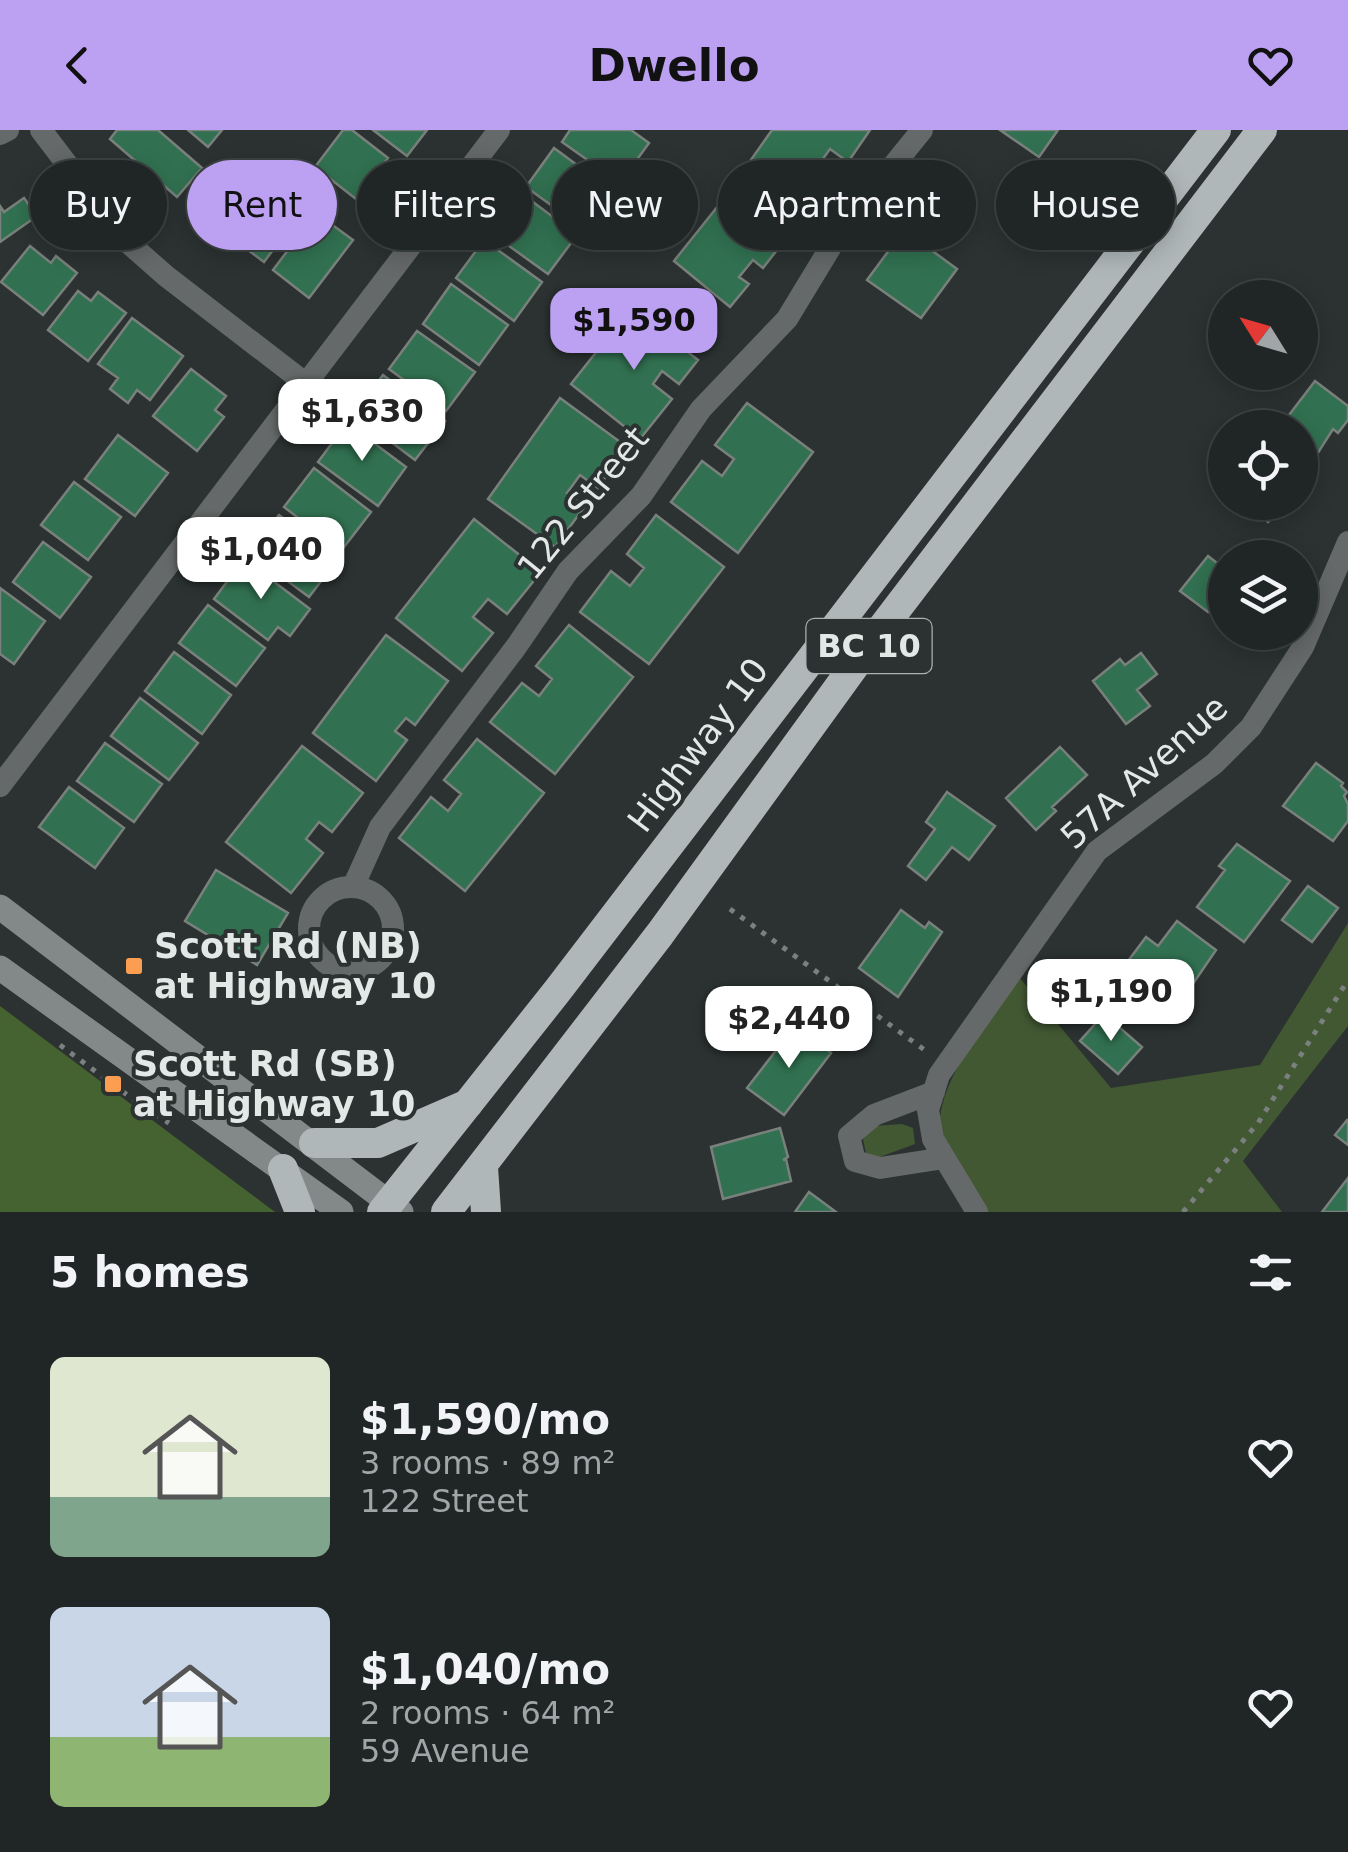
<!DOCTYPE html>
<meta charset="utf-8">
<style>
:root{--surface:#202625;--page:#2d3232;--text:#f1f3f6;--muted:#a2a5a7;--line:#3d4342;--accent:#bca0f2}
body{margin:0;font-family:"DejaVu Sans",sans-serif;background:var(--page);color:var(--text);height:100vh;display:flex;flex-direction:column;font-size:38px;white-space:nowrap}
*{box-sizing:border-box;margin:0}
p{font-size:32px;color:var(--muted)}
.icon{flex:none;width:55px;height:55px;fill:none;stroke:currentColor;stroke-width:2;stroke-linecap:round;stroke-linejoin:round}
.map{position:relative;height:1082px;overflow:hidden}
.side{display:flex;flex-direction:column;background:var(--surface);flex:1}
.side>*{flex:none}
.top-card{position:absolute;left:30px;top:30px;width:1290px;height:90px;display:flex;gap:20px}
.needle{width:65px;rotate:307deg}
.buttons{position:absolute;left:1208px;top:150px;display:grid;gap:20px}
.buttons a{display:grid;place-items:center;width:110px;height:110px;border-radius:50%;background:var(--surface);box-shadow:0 5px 25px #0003,0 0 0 2px var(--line);font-size:50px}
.price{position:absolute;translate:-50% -85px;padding:0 22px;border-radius:20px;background:#fff;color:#222;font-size:32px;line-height:65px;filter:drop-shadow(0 2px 5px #0008)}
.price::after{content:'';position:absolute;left:50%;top:60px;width:30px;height:22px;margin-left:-15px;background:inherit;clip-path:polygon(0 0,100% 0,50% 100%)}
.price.current{background:var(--accent);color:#111}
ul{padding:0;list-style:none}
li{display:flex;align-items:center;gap:30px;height:250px;padding:0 50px}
li span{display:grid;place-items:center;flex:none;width:280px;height:200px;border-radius:15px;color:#555}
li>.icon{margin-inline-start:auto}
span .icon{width:120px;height:120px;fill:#fffc;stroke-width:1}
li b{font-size:42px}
h2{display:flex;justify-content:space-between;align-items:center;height:120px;padding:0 50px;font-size:42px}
.tag{padding:0 35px;border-radius:45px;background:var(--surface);box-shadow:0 5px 25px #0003,0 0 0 2px var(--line);font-size:35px;line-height:90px}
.tag.current{background:var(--accent);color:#111}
header{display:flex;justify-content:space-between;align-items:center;height:130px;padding:0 50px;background:var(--accent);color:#111;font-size:45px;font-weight:800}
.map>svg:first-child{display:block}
.green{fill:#425833}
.forest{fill:#456330}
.building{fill:#317151;stroke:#7a807c;stroke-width:2.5}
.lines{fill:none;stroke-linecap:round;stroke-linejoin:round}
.path{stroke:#7a807f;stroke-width:5;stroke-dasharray:5 8;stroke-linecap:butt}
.street{stroke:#666969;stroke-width:22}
.secondary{stroke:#838889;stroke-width:25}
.highway{stroke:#afb7b8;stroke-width:30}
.poi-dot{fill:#fb9e51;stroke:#2b3231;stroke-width:4}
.labels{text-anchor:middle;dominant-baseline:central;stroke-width:8;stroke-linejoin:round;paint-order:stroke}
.shield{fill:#2b3231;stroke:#acb1b0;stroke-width:2.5}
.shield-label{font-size:32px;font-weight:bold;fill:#e3e8e7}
.street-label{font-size:35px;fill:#e3e8e7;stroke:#2b3231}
.poi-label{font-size:35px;font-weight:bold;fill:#e3e8e7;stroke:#2b3231;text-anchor:start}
</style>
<header><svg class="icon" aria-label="back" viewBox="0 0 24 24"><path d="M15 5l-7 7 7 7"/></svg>Dwello<svg class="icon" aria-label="heart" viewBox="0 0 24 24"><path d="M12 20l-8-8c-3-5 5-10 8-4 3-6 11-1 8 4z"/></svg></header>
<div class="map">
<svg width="1348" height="1082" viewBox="0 0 1348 1082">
<rect width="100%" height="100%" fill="#2b3231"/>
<!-- green -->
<path class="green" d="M1348,793V896L1243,1031L1282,1082H986C975,1064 947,1028 942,1010C927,960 993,886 1019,847L1111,958L1260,935Z
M902,994L913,998L915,1014L877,1028L866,1023L863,1009L874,996Z"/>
<!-- forest -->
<path class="forest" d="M0,876L275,1082H0Z"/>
<!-- building -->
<path class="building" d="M117,0H158L202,38L177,67L110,9Z
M188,0H222L208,17Z
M343,0H352L388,28L356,69L315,37Z
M373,0H427L407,26Z
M570,0H631L649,13L620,53L562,12Z
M772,0H870L848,32L830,19L817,37L831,47L802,87L741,44Z
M1000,0H1058L1039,27Z
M554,18L611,60L584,99L526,57Z
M734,56L791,102L763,138L753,130L739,147L749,154L730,177L674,131Z
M257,60L296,89L264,132L212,93L235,63L247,73Z
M521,63L577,105L548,144L491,103Z
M24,68L37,86L0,112V76L4,82Z
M316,83L353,110L309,168L273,140Z
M904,100L957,139L921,188L867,150Z
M484,110L542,152L514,191L456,148Z
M30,116L51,133L56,126L77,143L43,185L1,152Z
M451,154L508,195L479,235L423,194Z
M78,161L91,171L98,162L126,183L88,231L48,200Z
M631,178L698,230L679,254L662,241L653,254L672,269L640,309L571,254Z
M132,188L183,226L150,270L137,260L128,273L110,259L118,248L98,234Z
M417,201L475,242L446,281L389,239Z
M191,239L226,266L215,280L224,287L197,321L153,286Z
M383,245L445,291L415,330L354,284Z
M1315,251L1348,276V290L1338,303L1333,299L1316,326L1300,314V298L1286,289Z
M560,268L627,317L598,358L580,345L567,363L585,376L555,417L488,369Z
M747,273L813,322L738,423L671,372L702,331L722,346L734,329L715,315Z
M347,293L406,337L378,376L318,332Z
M118,305L168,343L135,386L85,349Z
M314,338L371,382L341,421L284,377Z
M74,352L121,387L88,430L41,395Z
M1243,372H1294L1285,384L1279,379L1268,392Z
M279,385L338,429L309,467L250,423Z
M656,385L724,437L649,534L580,482L611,441L630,456L644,438L627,424Z
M474,389L541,442L507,484L488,469L473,487L493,503L462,541L396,488Z
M43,412L91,447L60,488L13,452Z
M1208,426L1225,439V459L1208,482L1180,461Z
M244,429L310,479L290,506L278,497L268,510L214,469Z
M0,458L45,491L14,534L0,524Z
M208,475L265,518L236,556L179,513Z
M569,495L633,547L555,644L490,592L522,553L539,566L552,549L536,536Z
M386,505L448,551L415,595L406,588L395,601L407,610L376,651L313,603Z
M174,522L231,565L202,604L145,561Z
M1141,523L1157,544L1137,560L1150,576L1126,594L1093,551L1120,529L1125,535Z
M140,568L198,613L169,650L111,606Z
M477,609L544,663L465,761L399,708L431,667L448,681L461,664L444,650Z
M105,613L162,654L134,692L77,651Z
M302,616L363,663L332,702L319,692L306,709L323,723L291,763L226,712Z
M1060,617L1087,645L1052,677L1056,681L1036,700L1006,668Z
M1316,633L1343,653L1341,656L1347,662L1344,666L1348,674V691L1333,711L1283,676Z
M69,657L124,698L95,738L39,697Z
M947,662L995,696L969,730L952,717L926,750L908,736L935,699L926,692Z
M1237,714L1290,751L1244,812L1197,777L1225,740L1219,736Z
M216,740L288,783L257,835L185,791Z
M1308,756L1338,778L1312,812L1282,790Z
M901,780L925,798L929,792L942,802L898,867L859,838Z
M1177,791L1216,820L1184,867L1162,850L1158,854L1151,851L1128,831L1146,807L1158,816Z
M744,862L771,882L747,914L720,894Z
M1104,884L1142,917L1118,944L1080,911Z
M795,896L831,923L784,985L747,958Z
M1347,990L1348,991V1015L1335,1005Z
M780,998L788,1027L783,1030L786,1029L791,1051L723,1069L711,1017Z
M1348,1048V1082H1322Z
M809,1062L836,1082H795Z"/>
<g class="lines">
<!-- path -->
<path class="path" d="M730,779L926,921
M60,915L146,979L169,993
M1183,1082L1258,993L1348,850"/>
<!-- street -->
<path class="street" d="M41,0L124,109L166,146L305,253
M0,4L8,0
M0,656L499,0
M309 799a42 42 0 1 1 84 0a42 42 0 1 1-84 0Z
M353,757L380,697L516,517L568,441L641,366L701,279L787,189L841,100L922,0
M934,962L874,985L849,1006L855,1031L880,1038L944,1028
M977,1082L933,1009L928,980L939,945L1097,721L1214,634L1251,597L1303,517L1348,412"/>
<!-- secondary -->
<path class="secondary" d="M0,777L401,1082
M0,838L341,1082"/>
<!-- highway -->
<path class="highway" d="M314,1013H378L468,974
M483,1037L486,1082
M283,1039L300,1082
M382,1082L558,860L1216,0
M446,1082L660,804L876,506L1262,0"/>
</g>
<!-- markers -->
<g class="poi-dot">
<rect x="124" y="826" width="20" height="20" rx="5"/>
<rect x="103" y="944" width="20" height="20" rx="5"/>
</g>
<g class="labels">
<!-- shield labels -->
<rect class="shield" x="806.5" y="489" width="125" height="54" rx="8"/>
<g class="shield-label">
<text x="869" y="516">BC 10</text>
</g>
<!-- street labels -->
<g class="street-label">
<text transform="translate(583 373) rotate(-51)">122 Street</text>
<text transform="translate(698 615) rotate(-53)">Highway 10</text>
<text transform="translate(1144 642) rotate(-42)">57A Avenue</text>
</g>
<!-- poi labels -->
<g class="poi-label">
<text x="154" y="816">Scott Rd (NB)<tspan x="154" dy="40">at Highway 10</tspan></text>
<text x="133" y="934">Scott Rd (SB)<tspan x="133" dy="40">at Highway 10</tspan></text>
</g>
</g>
</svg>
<div class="buttons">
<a><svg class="needle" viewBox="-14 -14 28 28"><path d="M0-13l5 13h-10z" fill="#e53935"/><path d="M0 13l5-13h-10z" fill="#a2a5a7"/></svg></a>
<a><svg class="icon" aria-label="locate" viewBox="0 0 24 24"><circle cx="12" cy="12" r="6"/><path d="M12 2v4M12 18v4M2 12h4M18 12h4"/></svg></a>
<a><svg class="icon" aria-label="layers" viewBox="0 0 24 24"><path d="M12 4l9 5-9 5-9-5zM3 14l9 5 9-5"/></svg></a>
</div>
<b class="price current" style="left:634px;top:243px">$1,590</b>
<b class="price" style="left:362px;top:334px">$1,630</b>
<b class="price" style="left:261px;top:472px">$1,040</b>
<b class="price" style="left:1111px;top:914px">$1,190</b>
<b class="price" style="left:789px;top:941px">$2,440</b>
<div class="top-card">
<a class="tag">Buy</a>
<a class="tag current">Rent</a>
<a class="tag">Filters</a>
<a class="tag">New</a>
<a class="tag">Apartment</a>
<a class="tag">House</a>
</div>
</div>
<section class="side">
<h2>5 homes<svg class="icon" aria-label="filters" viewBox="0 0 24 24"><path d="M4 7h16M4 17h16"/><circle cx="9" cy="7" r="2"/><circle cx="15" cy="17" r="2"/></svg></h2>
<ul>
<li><span style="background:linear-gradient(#dfe7d0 70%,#7fa58c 0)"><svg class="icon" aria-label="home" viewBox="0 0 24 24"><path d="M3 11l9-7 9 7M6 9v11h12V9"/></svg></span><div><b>$1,590/mo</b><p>3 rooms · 89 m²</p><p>122 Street</p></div><svg class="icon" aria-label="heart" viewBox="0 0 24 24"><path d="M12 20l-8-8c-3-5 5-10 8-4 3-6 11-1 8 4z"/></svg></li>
<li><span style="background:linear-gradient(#c9d6e8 65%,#8fb573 0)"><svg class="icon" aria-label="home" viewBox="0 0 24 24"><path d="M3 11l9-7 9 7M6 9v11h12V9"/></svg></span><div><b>$1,040/mo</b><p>2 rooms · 64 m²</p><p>59 Avenue</p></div><svg class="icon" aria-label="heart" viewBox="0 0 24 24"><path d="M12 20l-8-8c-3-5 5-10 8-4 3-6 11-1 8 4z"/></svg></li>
</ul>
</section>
